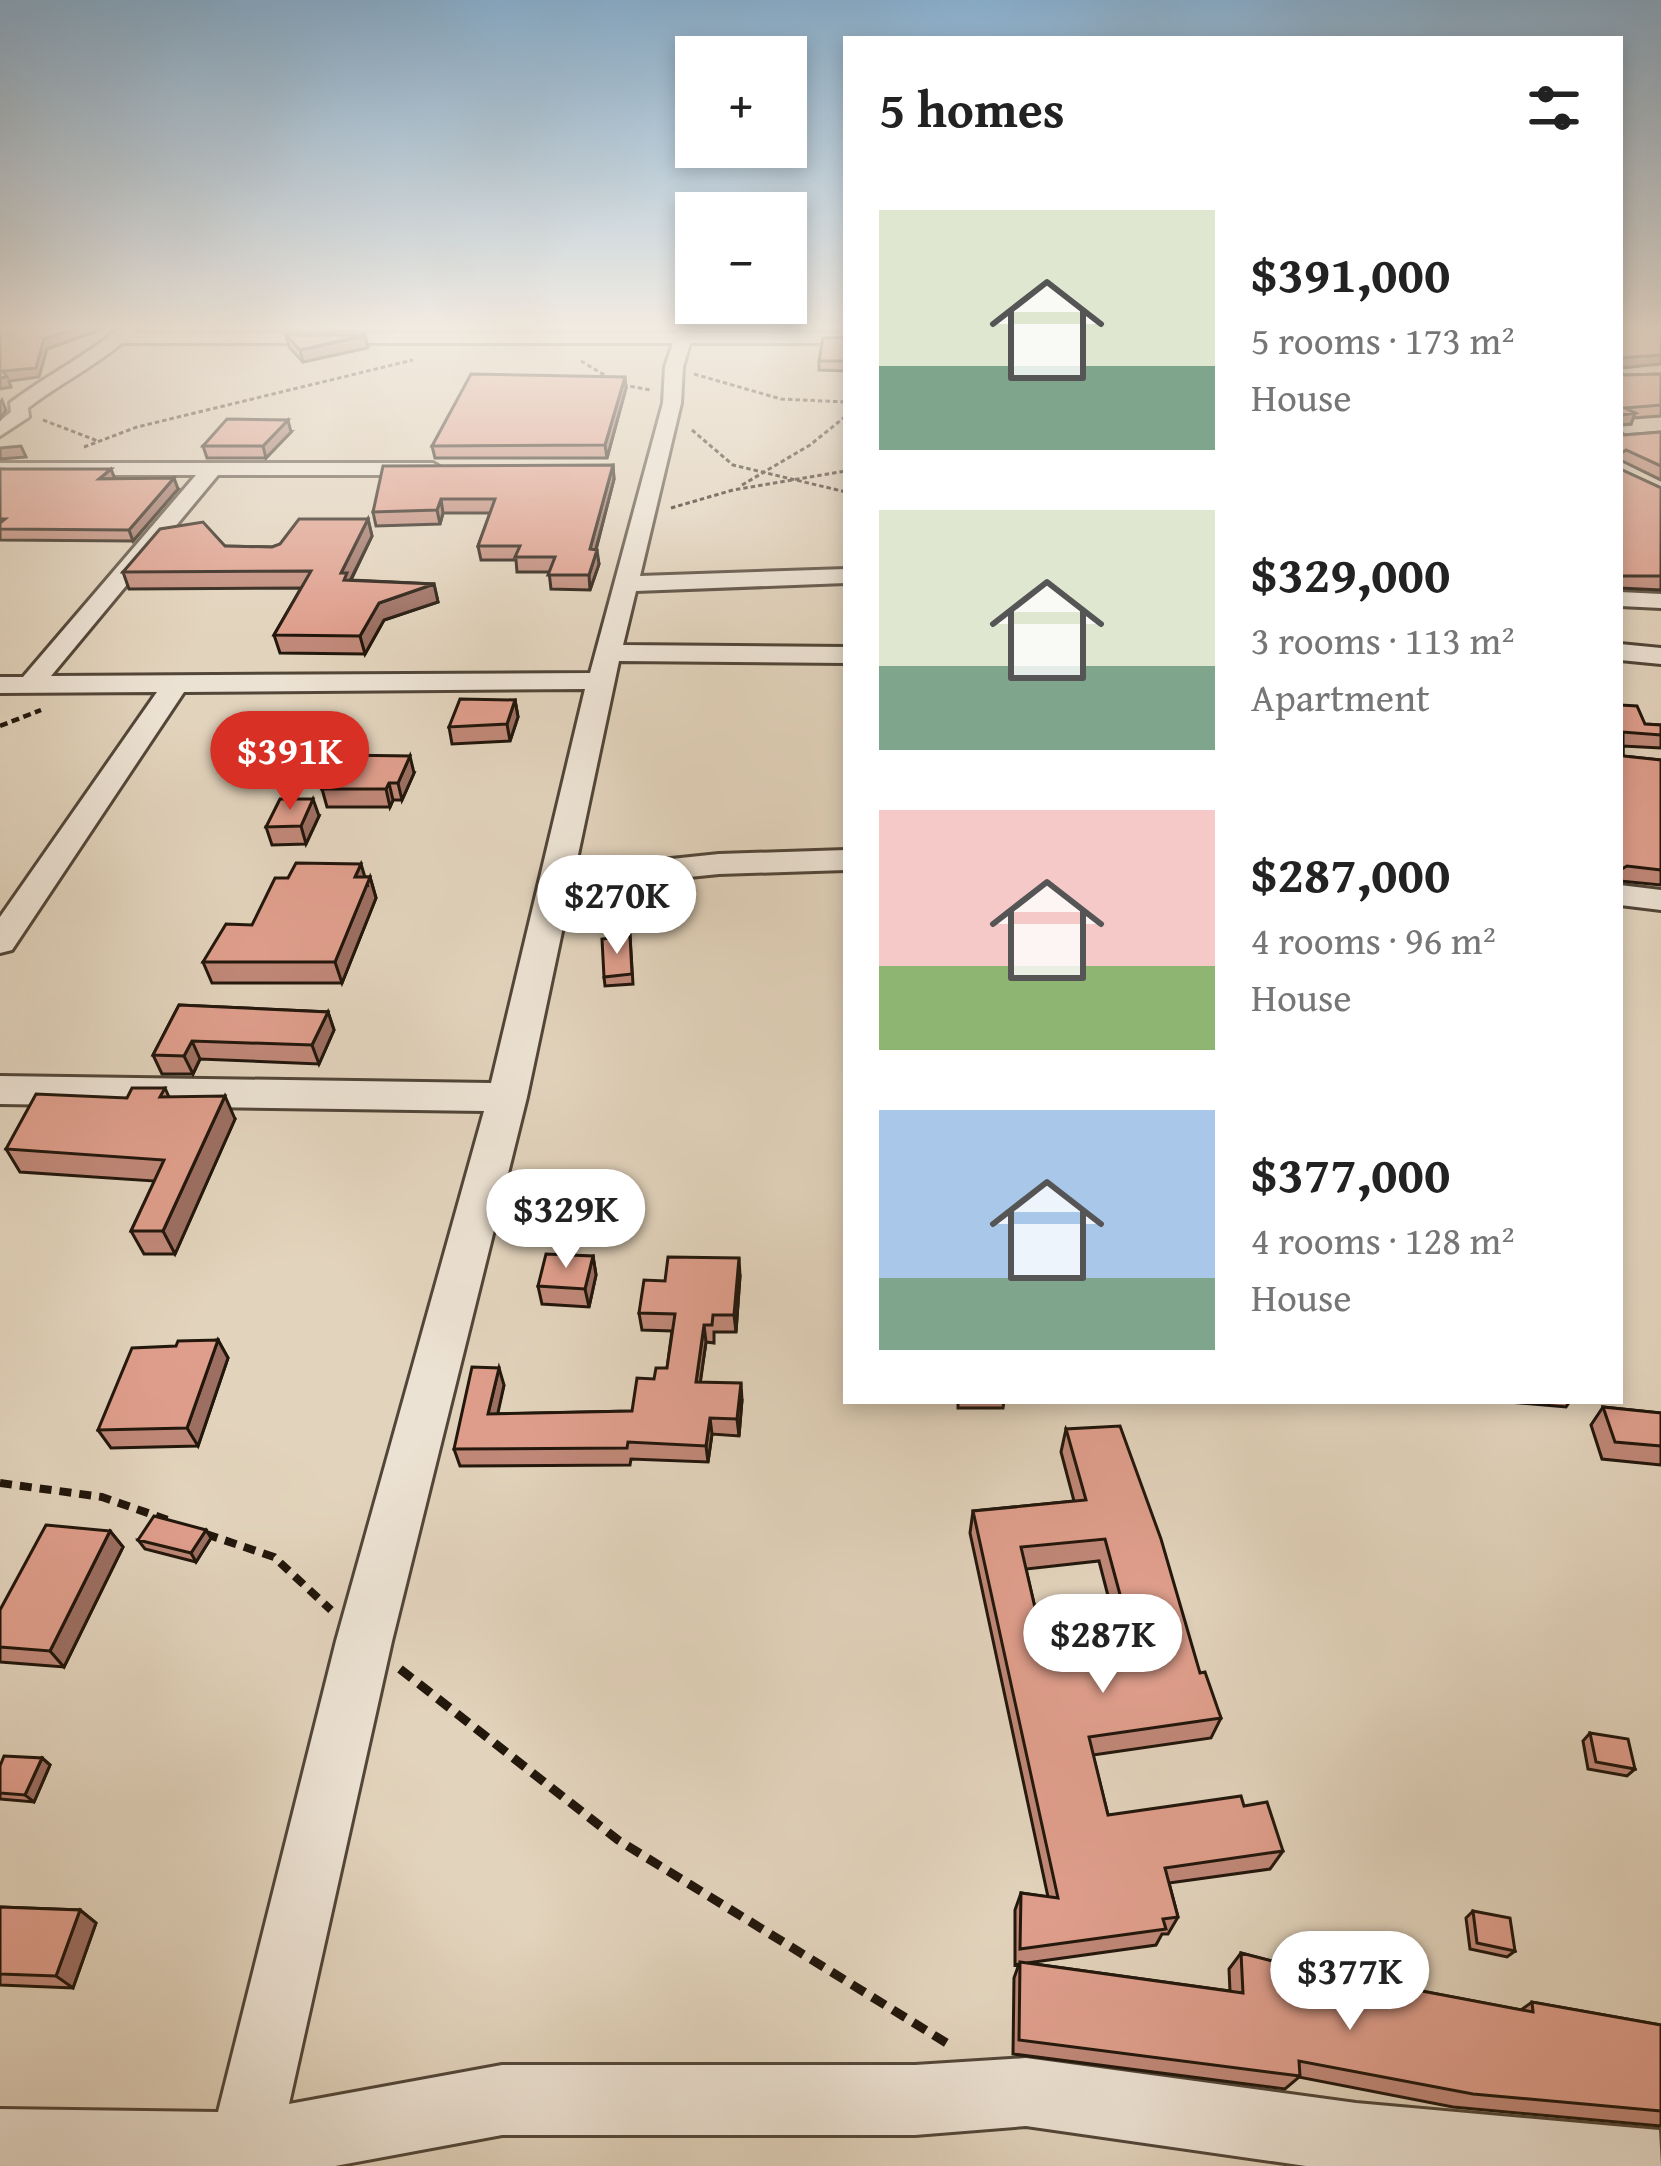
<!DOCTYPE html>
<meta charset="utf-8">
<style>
:root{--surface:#fff;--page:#f2f2f2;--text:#222;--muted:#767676;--accent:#d93025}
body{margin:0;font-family:"Gentium Book Plus",serif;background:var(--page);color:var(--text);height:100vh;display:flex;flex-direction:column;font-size:45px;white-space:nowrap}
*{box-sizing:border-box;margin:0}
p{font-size:39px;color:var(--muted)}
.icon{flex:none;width:66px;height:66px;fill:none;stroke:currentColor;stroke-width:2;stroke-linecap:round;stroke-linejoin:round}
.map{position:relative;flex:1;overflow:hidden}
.sheet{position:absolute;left:843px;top:36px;width:780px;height:1368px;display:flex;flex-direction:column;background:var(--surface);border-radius:0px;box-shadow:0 6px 18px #0003}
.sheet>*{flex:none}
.buttons{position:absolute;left:675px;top:36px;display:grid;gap:24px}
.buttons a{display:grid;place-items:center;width:132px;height:132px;border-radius:0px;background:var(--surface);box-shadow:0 6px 18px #0003;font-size:60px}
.price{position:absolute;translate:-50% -102px;padding:0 27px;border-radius:42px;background:#fff;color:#222;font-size:39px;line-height:78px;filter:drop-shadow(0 3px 6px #0008)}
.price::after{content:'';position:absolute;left:50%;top:72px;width:36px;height:27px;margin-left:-18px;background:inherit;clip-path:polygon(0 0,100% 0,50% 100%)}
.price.on{background:var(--accent);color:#fff}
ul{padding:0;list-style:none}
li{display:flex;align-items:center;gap:36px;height:300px;padding:0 36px}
li span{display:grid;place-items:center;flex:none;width:336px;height:240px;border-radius:0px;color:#555}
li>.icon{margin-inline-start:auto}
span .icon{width:144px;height:144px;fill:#fffc;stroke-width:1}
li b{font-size:51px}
h2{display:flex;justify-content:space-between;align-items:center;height:144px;padding:0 36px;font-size:51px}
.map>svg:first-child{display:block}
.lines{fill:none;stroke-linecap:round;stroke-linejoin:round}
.minor-casing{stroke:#524638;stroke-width:6}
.path-far3{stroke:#22170c;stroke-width:3;stroke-dasharray:4.5 3;stroke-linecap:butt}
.path-far2{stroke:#22170c;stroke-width:4.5;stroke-dasharray:8 4.5;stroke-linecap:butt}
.path-far1{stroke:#22170c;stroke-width:8;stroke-dasharray:12 8;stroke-linecap:butt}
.path{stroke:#22170c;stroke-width:9;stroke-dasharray:15 9;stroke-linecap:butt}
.minor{fill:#ece2d3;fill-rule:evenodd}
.wall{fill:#c08878;stroke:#22170c;stroke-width:3;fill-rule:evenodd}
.shaded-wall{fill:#9c6f62;stroke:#22170c;stroke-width:3}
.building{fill:#df9e8c;stroke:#22170c;stroke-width:3;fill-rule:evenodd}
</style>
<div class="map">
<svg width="1661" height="2166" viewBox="0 0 1661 2166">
<rect width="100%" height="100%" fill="#e2d3bc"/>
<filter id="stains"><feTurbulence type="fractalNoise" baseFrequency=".00167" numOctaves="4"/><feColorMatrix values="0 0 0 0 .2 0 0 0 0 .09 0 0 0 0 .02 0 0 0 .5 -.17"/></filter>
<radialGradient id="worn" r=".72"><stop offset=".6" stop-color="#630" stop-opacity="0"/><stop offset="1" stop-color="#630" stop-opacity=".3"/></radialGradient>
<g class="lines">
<defs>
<path id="minor" d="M121,327H139L134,333H677L679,327H695L693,333H846V343H690L683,367L681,403L640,576L846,569V583L636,591L623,645L846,647V663L619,661L575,869L719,854L846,850V870L719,874L571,889L527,1097L392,1641L289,2104L502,2065H915L1026,2058L1356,2103L1659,2130L1661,2166H1306L1026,2126L915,2135H502L335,2166H0V2109L218,2112L336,1641L484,1111L0,1104V1076L491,1083L585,689L184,692L12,950L0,953V917L157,692L0,693V677H23L196,475H0V463H433L443,469L433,475H218L51,676L590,673L663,403L665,367L673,343H122C92,368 59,384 28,408L29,417L0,436V421L11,412L10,403C47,375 85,357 121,327Z
M1620,592L1661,594V608L1620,606Z
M1620,644L1661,648V664L1620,660Z
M1620,885L1661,890V910L1620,905Z"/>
</defs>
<!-- minor casing -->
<use href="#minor" class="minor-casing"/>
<!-- path-far3 -->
<path class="path-far3" d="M581,361L611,379
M694,374L781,399L846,402
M623,385L651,390
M43,420L98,441
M692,430L733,465L846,492
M84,447L137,427L413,360
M742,485L810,445L846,416
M671,508L733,490L846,471"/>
<!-- path-far2 -->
<path class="path-far2" d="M0,726L41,710"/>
<!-- path-far1 -->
<path class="path-far1" d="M0,1483L102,1497L171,1521
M206,1534L274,1557L331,1610"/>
<!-- path -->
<path class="path" d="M400,1669L618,1840L953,2047"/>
<!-- minor -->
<use href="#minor" class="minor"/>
</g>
<!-- wall -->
<path class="wall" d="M286,335H365L368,347L303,362L289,347Z
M846,337V371L819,370V361Z
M1661,374V416L1633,418L1631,424L1620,425L1624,375Z
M626,388L607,458H435L432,446Z
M291,432L266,458H207L203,446Z
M1661,432V480L1622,461L1620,462L1624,435Z
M613,465L614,479L596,550L599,564L590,590L551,589L549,572H517L516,560H481L478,546L490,513H443L440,524L376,526L373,512Z
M0,469L115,479L178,489L133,541L0,540Z
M1620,469L1661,488V590L1620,588Z
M368,519L372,536L351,580L434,584L438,602L384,620L365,654L280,653L274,635L301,588L129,589L123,572L225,546L272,547Z
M515,700L518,717L510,741L452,744L449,727Z
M1620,705L1645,724L1661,725V748L1623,746V756L1661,760V885L1620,881Z
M414,773L402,800H393L390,807H327L322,789Z
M319,816L306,844L272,845L266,827Z
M365,877H370L376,898L342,983H212L203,962L252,925Z
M630,936L633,984L605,986L604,977Z
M179,1005L328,1012L334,1030L319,1064L200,1059L193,1074H162L153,1055Z
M165,1088L169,1097L235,1119L175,1254H144L131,1231L155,1181L20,1172L6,1149L127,1098Z
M593,1256L596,1275L589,1307L542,1304L538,1286Z
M740,1276L736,1332H714V1343L706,1342L700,1382L742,1400L739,1436L712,1434L708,1462L631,1459L630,1465L460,1466L454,1449L504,1385L497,1414L632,1411L654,1379L667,1368L672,1331L642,1330L639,1313L665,1281Z
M218,1340L228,1358L198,1446L111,1448L98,1430L176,1346Z
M958,1401H1004L1003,1408H958Z
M1497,1401H1570L1566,1407Z
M1603,1407L1661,1413V1465L1602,1459L1591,1425Z
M1066,1429L1200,1673L1221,1718L1211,1738L1093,1755L1108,1815L1244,1806L1283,1851L1270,1869L1169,1883L1178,1917L1168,1934H1162L1156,1945L1027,1963L1230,1991L1229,1969L1241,1953L1295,1967L1521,2010L1532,2002L1661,2025V2126L1453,2107L1299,2077L1285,2089L1013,2054L1014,1978L1019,1964L1015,1965V1910L1021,1893L1048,1897L970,1533L973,1511L1074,1501L1061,1452ZM1099,1561L1113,1615L1039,1625L1026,1569Z
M110,1531L123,1547L64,1667L0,1662V1610Z
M211,1538L196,1562L145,1549L138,1540Z
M1590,1733L1635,1769L1627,1776L1588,1769L1583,1741Z
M42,1758L50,1765L34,1802L0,1799V1766Z
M0,1907L80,1910L96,1923L73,1988L0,1985Z
M1473,1911L1515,1951L1507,1957L1470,1949L1466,1918Z"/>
<!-- shaded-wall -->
<path class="shaded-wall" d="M79,327H108L47,349L39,377L9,381L11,387L0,389V378L3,371L44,339Z
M365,336L367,348L303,362L300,350Z
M1661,355V364L1620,368V358Z
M625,377L626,388L607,458L605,445Z
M2,400L6,410L0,419V403Z
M1635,413L1631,424L1620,425L1621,415Z
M288,420L291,432L266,458L263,446Z
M21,446L26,457L0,459V448Z
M613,465L614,479L592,564L590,549Z
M111,469L115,479H99Z
M174,478L178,489L133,541L129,530Z
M441,499L443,513L440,524L437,510Z
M368,519L372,536L349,583L351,591L341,573Z
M597,550L599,564L590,590L589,575Z
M434,584L438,602L384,620L365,654L360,636L379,603Z
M515,700L518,717L510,741L507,724Z
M410,756L414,773L402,800L398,783Z
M389,783L393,800L390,807L386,789Z
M313,799L319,816L306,844L301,826Z
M361,864L367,884L355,877Z
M370,877L376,898L342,983L335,962Z
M328,1012L334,1030L319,1064L312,1045Z
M192,1041L200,1059L193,1074L184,1056Z
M225,1096L235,1119L175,1254L163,1231Z
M593,1256L596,1275L589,1307L585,1289Z
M739,1258L740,1276L736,1332L734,1315Z
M704,1325L706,1342L698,1399L696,1382Z
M218,1340L228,1358L198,1446L187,1428Z
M499,1368L504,1385L494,1431L488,1414Z
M741,1383L742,1400L739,1436L737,1419Z
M710,1418L712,1434L708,1462L706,1446Z
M206,1530L211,1538L196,1562L191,1553Z
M110,1531L123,1547L64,1667L50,1651Z
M42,1758L50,1765L34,1802L25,1795Z
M80,1910L96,1923L73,1988L56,1976Z"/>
<!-- building -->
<path class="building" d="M0,327H79L44,339L36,368L3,371L7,377L0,378Z
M1620,327H1661V355L1620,358V363Z
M286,335H365L300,350Z
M846,337V361H819L823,338Z
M1620,371L1624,375L1661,374V405L1625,408L1635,413L1621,415L1620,425Z
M471,374L625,377L605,445L432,446Z
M227,419L288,420L263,446H203Z
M1620,430L1624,435L1661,432V466L1626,450L1620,454Z
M613,465L590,549L597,550L589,575H548L555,557H515L520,546H478L495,499H441L437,510L373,512L383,466Z
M0,469H111L99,479L174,478L129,530L0,529V523L5,519H0Z
M1620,469L1661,488V576H1620Z
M299,519H368L341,573H347L344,580L434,584L379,603L360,636L274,635L311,571L123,572L160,529L203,522L225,546L272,547L280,544Z
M460,699L515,700L507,724L449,727Z
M1620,705L1637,706L1645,724L1661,725V735L1623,732V756L1661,760V870L1627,866L1620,870Z
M339,755L410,756L398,783H389L386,789H322Z
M280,799H313L301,826L266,827Z
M296,863L361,864L355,877H370L335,962H203L226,924L252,925L275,878H288Z
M630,936L632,974L604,977L602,939Z
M179,1005L328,1012L312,1045L192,1041L184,1056L153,1055Z
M132,1088H165L160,1097L225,1096L163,1231H131L164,1160L6,1149L36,1094L127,1098Z
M546,1254L593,1256L585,1289L538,1286Z
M668,1257L739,1258L734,1315H713L712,1325H704L696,1382L741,1383L737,1419L710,1418L706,1446L628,1442L627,1448L454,1449L472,1367L499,1368L488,1414L632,1411L637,1378L654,1379L656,1368H667L675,1314L639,1313L644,1280L665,1281Z
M218,1340L187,1428L98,1430L132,1348L176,1346L178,1341Z
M1603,1407L1661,1413V1446L1615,1442Z
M1120,1426L1161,1539L1200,1673L1205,1672L1221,1718L1089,1737L1108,1815L1241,1796L1244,1806L1267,1802L1283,1851L1165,1868L1178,1917L1163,1919L1166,1929L1020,1949L1021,1893L1058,1898L973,1511L1086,1500L1066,1429ZM1105,1539L1125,1613L1039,1625L1021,1547Z
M154,1516L206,1530L191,1553L138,1540Z
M46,1525L110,1531L50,1651L0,1647V1610Z
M1590,1733L1628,1739L1635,1769L1596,1762Z
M4,1756L42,1758L25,1795L0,1793V1766Z
M0,1907L80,1910L56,1976L0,1974Z
M1473,1911L1510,1918L1515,1951L1477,1943Z
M1241,1953L1295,1967L1533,2012L1532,2002L1661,2025V2111L1473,2094L1299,2061L1300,2076L1019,2040L1020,1962L1243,1993Z"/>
<!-- sky -->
<linearGradient id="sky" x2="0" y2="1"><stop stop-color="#89b4d7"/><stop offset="0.52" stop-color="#f2ebe1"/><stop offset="1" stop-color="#f2ebe1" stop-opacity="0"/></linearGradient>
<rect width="1661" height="630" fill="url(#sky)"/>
<rect width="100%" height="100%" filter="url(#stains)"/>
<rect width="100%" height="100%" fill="url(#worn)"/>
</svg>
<div class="buttons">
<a>+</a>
<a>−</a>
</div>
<b class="price on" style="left:290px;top:813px">$391K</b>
<b class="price" style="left:617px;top:957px">$270K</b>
<b class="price" style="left:566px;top:1271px">$329K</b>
<b class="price" style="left:1103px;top:1696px">$287K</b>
<b class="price" style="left:1350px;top:2033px">$377K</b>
<section class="sheet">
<h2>5 homes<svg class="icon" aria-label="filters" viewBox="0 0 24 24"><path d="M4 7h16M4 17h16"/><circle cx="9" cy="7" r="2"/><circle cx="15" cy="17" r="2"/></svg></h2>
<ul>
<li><span style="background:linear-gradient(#dfe7d0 65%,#7fa58c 0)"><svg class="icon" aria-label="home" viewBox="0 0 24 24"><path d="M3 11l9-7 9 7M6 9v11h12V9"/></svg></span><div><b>$391,000</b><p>5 rooms · 173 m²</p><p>House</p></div></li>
<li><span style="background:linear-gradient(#dfe7d0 65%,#7fa58c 0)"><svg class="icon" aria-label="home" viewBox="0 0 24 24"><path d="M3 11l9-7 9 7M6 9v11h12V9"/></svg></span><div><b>$329,000</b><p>3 rooms · 113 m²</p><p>Apartment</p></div></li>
<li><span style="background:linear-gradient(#f6c9c9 65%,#8fb573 0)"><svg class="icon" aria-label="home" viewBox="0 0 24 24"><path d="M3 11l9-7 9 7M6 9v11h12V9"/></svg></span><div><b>$287,000</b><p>4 rooms · 96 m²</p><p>House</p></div></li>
<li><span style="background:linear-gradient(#a9c7e8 70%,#7fa58c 0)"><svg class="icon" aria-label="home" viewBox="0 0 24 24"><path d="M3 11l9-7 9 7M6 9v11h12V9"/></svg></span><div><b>$377,000</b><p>4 rooms · 128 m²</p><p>House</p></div></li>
</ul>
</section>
</div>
